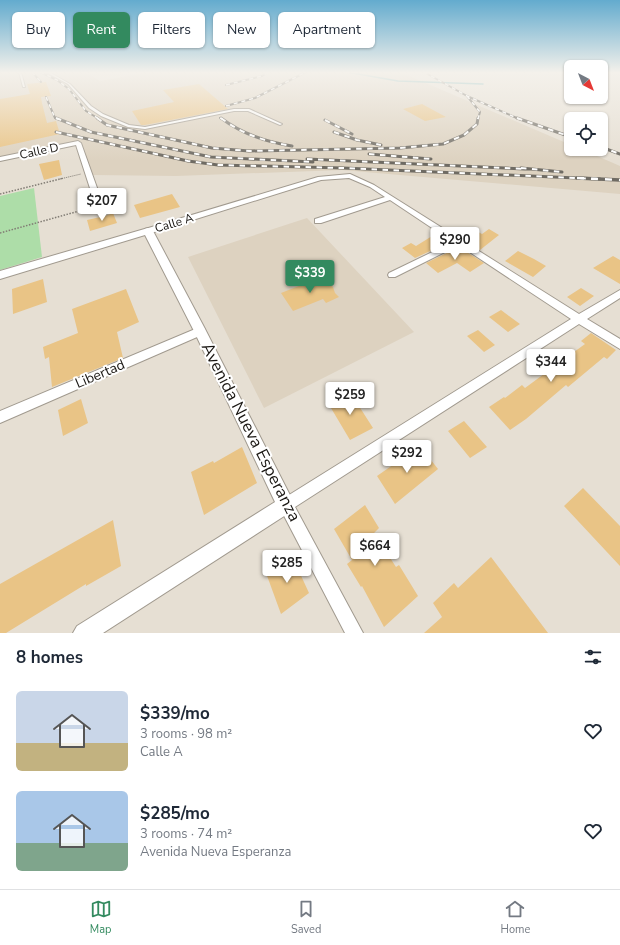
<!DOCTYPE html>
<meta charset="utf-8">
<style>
:root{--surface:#fff;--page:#f6f6f7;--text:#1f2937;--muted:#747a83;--line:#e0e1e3;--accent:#338a5f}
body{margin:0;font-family:"Nunito Sans",sans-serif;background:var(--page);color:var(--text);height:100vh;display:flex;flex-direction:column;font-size:15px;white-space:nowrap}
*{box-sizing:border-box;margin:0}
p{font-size:13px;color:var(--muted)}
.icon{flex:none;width:22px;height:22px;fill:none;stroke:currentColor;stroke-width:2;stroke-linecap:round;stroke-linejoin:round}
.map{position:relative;height:633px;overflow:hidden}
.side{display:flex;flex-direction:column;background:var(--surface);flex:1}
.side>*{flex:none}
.hud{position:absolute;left:12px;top:12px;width:400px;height:36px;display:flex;gap:8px}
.needle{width:26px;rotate:138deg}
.tools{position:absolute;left:564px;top:60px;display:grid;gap:8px}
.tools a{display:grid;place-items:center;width:44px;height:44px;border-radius:6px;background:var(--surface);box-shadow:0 1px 3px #0004;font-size:20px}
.price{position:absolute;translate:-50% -34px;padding:0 9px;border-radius:4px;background:#fff;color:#222;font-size:13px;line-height:26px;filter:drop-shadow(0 1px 2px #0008)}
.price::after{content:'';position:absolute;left:50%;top:24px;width:12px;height:9px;margin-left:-6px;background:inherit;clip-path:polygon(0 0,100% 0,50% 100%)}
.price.selected{background:var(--accent);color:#fff}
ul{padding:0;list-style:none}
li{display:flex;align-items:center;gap:12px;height:100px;padding:0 16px}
li span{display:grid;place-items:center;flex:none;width:112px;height:80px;border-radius:6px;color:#555}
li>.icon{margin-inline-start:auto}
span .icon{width:48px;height:48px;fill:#fffc;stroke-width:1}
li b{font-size:17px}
h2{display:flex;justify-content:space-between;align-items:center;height:48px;padding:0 16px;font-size:17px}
.pill{padding:0 14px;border-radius:6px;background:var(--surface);box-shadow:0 1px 3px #0004;font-size:14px;line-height:36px}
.pill.selected{background:var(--accent);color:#fff}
.menu{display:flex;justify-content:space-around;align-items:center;height:56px;border-top:1px solid var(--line);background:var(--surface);font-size:11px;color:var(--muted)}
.menu a{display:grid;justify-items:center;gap:2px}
.menu .selected{color:var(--accent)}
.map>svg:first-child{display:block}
.built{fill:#ddd2c0}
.green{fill:#addda8}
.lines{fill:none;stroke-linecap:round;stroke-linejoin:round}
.stream{stroke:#3d9da7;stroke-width:1.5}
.building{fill:#e9c486}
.service-casing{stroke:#a19a8f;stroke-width:2}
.minor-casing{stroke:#a19a8f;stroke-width:2}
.tertiary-casing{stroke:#a19a8f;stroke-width:2}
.path-far1{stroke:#817c74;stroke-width:1;stroke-dasharray:1 1;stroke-linecap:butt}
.path{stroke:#817c74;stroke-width:1.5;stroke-dasharray:1.5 1.5;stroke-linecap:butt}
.service{fill:#fff;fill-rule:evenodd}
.minor{fill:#fff;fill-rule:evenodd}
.tertiary{fill:#fff;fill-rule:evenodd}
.rail-far2-casing{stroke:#6f6b63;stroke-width:2}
.rail-far1-casing{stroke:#6f6b63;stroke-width:3}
.rail-casing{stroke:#6f6b63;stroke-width:3.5}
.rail-far2{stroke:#fff;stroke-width:1.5;stroke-dasharray:4;stroke-linecap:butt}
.rail-far1{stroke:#fff;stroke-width:2;stroke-dasharray:5.5;stroke-linecap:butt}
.rail{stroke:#fff;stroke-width:2.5;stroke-dasharray:7;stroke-linecap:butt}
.labels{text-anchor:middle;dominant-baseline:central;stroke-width:4;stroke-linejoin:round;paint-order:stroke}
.far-street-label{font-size:12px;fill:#181511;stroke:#fff}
.street-label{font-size:14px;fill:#181511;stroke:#fff}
.near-street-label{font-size:17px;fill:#181511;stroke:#fff}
</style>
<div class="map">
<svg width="620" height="633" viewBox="0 0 620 633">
<rect width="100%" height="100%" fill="#e6dfd3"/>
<!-- built -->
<path class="built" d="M6,72H85L100,81L149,72H400L571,145V149H581L620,166V194L342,170L176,176L93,175L79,142L0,158V73Z
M307,218L414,332L264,408L188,257Z"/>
<!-- green -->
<path class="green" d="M34,188L42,257L0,270V196Z"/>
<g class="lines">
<!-- stream -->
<path class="stream" d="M347,72L398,81L483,84"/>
</g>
<!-- building -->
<path class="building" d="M46,82L51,96L41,97L42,103L47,123L56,121L60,134L0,147V99L30,94L27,84Z
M199,84L228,109L145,125H141L132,111L174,102L163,90Z
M422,104L446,117L425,121L403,109Z
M59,160L62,175L44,180L39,164Z
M172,194L180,207L140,218L134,205Z
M113,213L117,223L90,231L87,220L105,216Z
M468,227L482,234L489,229L499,235L480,250L456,235Z
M437,233L450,242L415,258L402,248L411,243L416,246Z
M459,247L484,263L470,272L457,263L438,273L426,263Z
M518,251L534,259L546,266L533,277L505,261Z
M613,256L620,260V284L593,268Z
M322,277L333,287L335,293L339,297L326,303L323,299L293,311L281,293Z
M43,279L47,302L13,314L12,289Z
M581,288L594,296L580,306L567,297Z
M126,289L139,322L117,332L123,358L52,387L49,357L45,359L43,347L78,333L72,309Z
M501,310L520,324L508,332L489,317Z
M478,330L495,345L484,352L467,336Z
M591,333L616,350L607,359L604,357L568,387L566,385L526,419L510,430L489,407L504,397L505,398L522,385L525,388L563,360L585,344L581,341Z
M350,392L373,428L350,440L328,403Z
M81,399L88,423L63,436L58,410Z
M464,421L487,447L470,458L448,431Z
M420,446L438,469L395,504L377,476Z
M242,447L257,483L204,515L191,472L213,461L214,463Z
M583,488L620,526V566L564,506Z
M365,505L379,528L374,533L396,567L399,565L418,596L384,627L362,586L361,587L347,564L352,560L334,529Z
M113,520L121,566L86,586V584L6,633H0V584Z
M292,556L309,593L281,614L266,573Z
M491,557L548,633H424L442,617L433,603L454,583L458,588Z"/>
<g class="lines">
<defs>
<path id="service" d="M19,72H21L25,87H23Z
M46,72H49L70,84L91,106L103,114L129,125L145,127L234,109H249L282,124L280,125L248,111H234L145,129L128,127L101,116L89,108L68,84Z"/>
<path id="minor" d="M78,141L81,143L106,213L105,215H99L98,213L76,145L0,161V157Z
M350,174L374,185L579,314L620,290V298L587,319L620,339V349L579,324L295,507L363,633H345L281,510L279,505L281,500L571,319L459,245L395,277H389L388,275L389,273L453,242L390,200L321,223H315V219L385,197L370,187L349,178L321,180L151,233H145L144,231L145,229L318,177Z
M200,327L204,328L205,331L204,334L0,423V411Z"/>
<path id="tertiary" d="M148,228L153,231L204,327L295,505L292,511L103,633H73L77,626L275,502L194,331L145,235L0,279V271Z"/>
</defs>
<!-- service casing -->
<use href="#service" class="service-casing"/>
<!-- minor casing -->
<use href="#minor" class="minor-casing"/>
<!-- tertiary casing -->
<use href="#tertiary" class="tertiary-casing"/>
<!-- path-far1 -->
<path class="path-far1" d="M60,179L81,174"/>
<!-- path -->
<path class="path" d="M0,194L64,178
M0,233L90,208"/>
<!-- service -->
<use href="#service" class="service"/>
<!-- minor -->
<use href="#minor" class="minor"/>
<!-- tertiary -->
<use href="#tertiary" class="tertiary"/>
<defs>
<path id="rail-far2" d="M32,72L41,82
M40,72L57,80L69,89L86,111L99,119
M424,72L467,96L519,119
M226,85L262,76L269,72
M467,96L480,112L478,119
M46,97L55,118L58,119
M226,106L255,98L306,72
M220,118L222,119"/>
<path id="rail-far1" d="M56,118L91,132L211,157L313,162
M97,118L107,125L212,148L249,151L400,148L443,144L464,135L477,124L478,118
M221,118C242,134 266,142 292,146
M517,118L571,137
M325,120L352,134
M56,132L188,161L218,165L343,168L600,179
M334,132L357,140L381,145
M601,147L620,154
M369,154L431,159
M307,159L525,169
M521,168L562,172"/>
<path id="rail" d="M577,178L620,180"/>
</defs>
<!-- rail-far2 casing -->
<use href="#rail-far2" class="rail-far2-casing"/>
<!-- rail-far1 casing -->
<use href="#rail-far1" class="rail-far1-casing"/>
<!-- rail casing -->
<use href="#rail" class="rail-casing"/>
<!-- rail-far2 -->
<use href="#rail-far2" class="rail-far2"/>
<!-- rail-far1 -->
<use href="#rail-far1" class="rail-far1"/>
<!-- rail -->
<use href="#rail" class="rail"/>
</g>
<!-- sky -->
<linearGradient id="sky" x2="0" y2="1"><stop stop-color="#63abce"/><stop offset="0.45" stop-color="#f4f1eb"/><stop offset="1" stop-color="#f4f1eb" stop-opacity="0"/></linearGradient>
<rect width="620" height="161" fill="url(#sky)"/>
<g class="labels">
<!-- far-street labels -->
<g class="far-street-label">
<text transform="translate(39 151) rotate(-12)">Calle D</text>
<text transform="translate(174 223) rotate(-17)">Calle A</text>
</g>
<!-- street labels -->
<g class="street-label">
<text transform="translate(100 374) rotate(-23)">Libertad</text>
</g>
<!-- near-street labels -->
<g class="near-street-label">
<text transform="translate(251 432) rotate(63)">Avenida Nueva Esperanza</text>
</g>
</g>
</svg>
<div class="tools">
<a><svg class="needle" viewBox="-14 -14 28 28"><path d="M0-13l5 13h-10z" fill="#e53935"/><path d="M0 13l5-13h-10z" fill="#747a83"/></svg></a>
<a><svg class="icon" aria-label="locate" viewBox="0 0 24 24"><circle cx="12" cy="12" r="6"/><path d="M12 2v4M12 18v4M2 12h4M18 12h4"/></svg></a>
</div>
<b class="price" style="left:102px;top:222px">$207</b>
<b class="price" style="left:455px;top:261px">$290</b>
<b class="price selected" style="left:310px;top:294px">$339</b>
<b class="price" style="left:551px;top:383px">$344</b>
<b class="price" style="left:350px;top:416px">$259</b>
<b class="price" style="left:407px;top:474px">$292</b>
<b class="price" style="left:375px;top:567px">$664</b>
<b class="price" style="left:287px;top:584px">$285</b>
<div class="hud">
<a class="pill">Buy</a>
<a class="pill selected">Rent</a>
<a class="pill">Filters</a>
<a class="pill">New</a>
<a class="pill">Apartment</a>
</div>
</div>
<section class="side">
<h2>8 homes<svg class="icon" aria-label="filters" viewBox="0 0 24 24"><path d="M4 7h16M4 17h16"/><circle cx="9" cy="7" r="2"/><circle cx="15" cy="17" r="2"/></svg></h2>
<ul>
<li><span style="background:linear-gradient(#c9d6e8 65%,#c2b280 0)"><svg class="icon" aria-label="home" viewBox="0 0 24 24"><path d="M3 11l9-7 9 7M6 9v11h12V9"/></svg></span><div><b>$339/mo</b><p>3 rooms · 98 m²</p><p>Calle A</p></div><svg class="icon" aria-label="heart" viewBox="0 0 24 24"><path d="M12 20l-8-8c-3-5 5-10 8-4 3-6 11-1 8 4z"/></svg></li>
<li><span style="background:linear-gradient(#a9c7e8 65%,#7fa58c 0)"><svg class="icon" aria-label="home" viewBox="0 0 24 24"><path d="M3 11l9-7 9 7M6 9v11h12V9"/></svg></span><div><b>$285/mo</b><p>3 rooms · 74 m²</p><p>Avenida Nueva Esperanza</p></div><svg class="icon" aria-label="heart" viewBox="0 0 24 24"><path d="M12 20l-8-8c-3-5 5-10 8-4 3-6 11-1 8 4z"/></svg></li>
</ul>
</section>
<nav class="menu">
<a class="selected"><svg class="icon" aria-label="map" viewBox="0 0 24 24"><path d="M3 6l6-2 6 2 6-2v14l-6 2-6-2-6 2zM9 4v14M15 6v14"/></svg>Map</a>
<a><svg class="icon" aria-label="saved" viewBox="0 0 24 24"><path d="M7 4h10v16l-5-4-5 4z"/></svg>Saved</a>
<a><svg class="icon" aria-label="home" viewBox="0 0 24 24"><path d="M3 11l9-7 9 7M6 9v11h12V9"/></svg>Home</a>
</nav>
